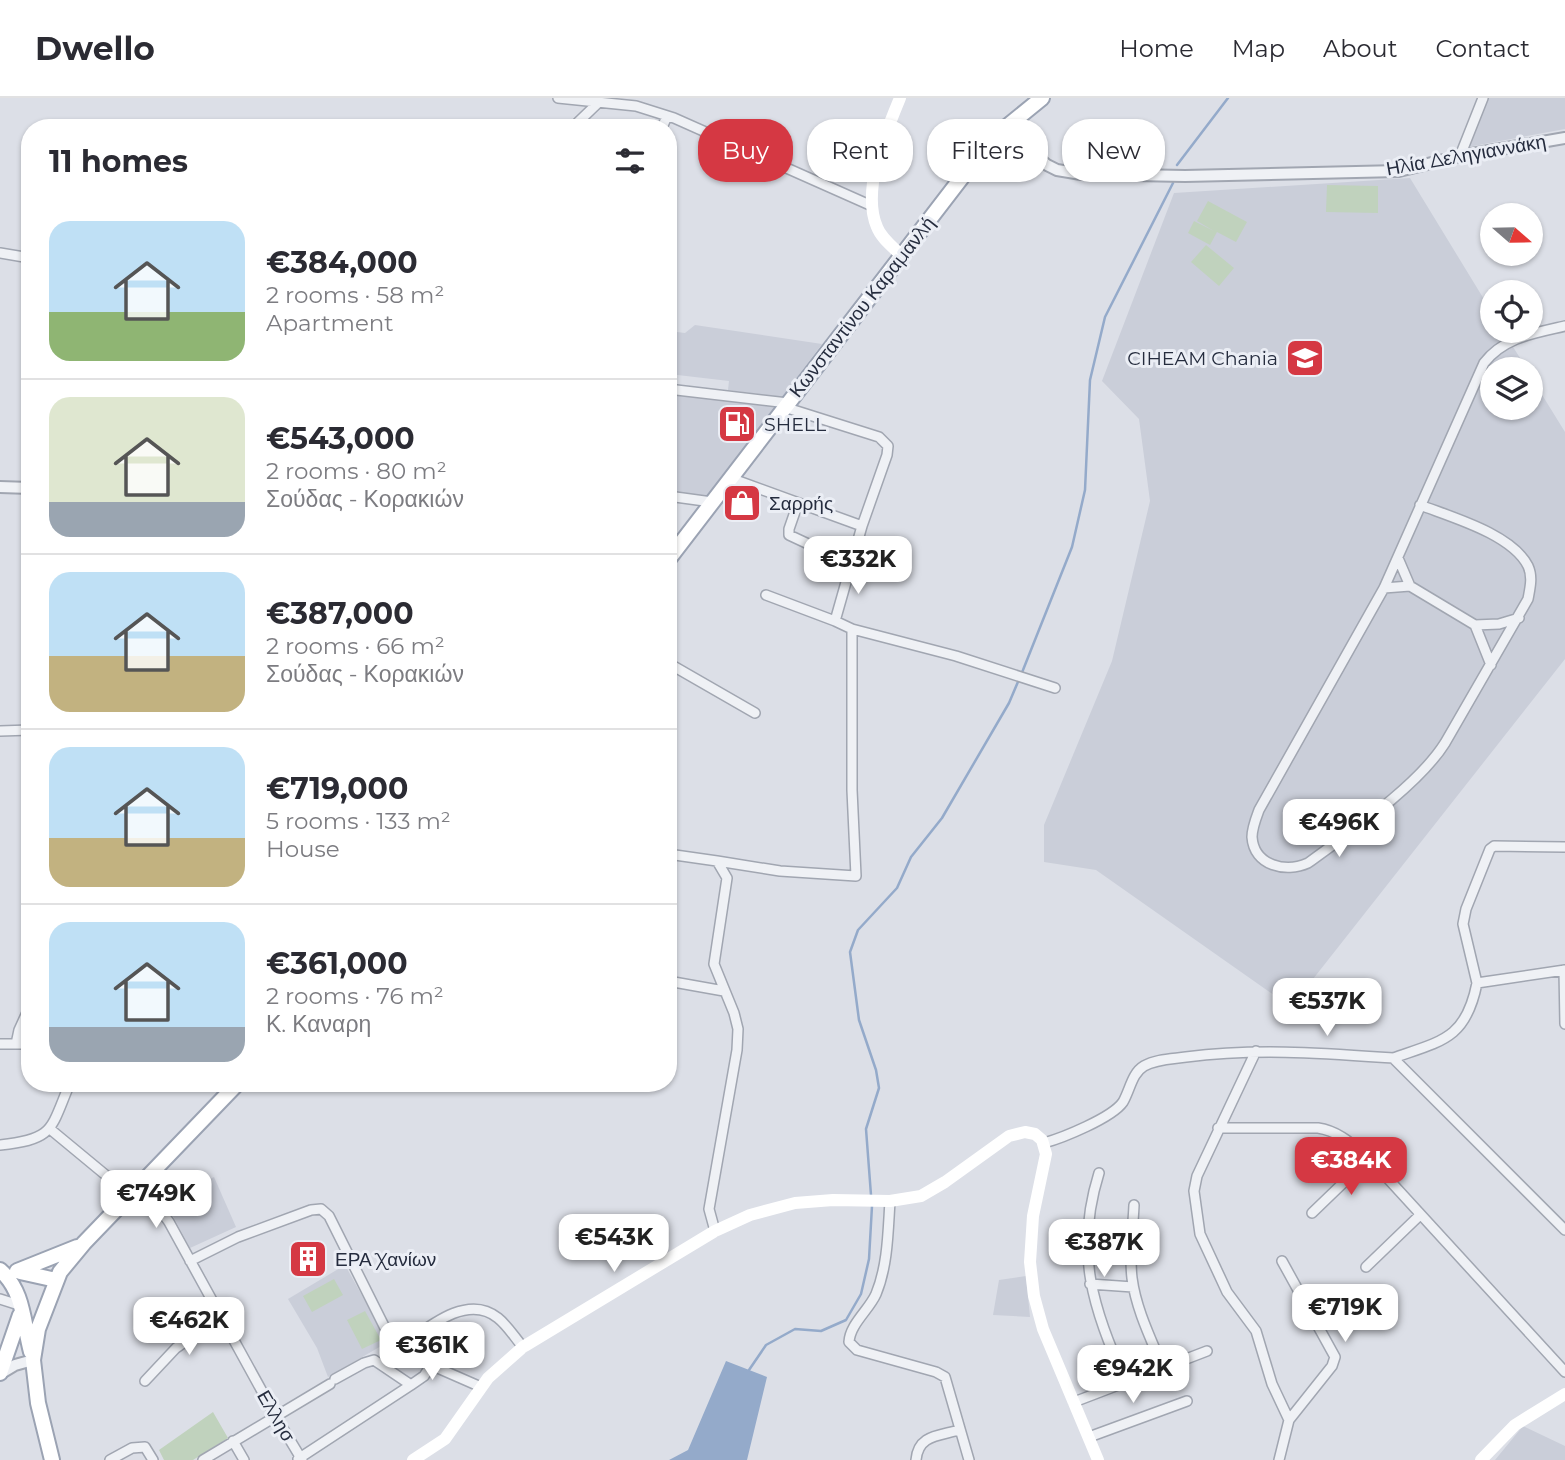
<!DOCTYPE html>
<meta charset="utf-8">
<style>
:root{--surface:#fff;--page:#f7f7f7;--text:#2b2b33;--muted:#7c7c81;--line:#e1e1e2;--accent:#d53843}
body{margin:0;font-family:Montserrat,sans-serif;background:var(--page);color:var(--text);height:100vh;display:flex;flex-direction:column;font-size:26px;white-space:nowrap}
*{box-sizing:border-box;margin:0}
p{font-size:23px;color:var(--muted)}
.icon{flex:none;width:38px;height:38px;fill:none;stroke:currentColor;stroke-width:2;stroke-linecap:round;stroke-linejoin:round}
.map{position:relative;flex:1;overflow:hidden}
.details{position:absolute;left:21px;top:21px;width:656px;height:973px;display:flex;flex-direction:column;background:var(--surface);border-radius:28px;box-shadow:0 2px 5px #0004}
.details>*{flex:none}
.top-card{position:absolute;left:698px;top:21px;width:665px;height:63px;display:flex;gap:14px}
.needle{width:46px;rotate:110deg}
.buttons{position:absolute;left:1480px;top:105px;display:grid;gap:14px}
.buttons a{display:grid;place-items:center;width:63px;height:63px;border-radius:50%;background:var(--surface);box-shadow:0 2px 5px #0004;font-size:35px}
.price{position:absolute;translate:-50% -60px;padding:0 16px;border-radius:14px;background:#fff;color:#222;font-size:23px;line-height:46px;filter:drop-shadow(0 2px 4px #0008)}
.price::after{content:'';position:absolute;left:50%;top:42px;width:21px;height:16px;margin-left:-10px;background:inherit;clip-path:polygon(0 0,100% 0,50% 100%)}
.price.on{background:var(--accent);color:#fff}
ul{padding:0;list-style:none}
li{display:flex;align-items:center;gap:21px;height:175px;padding:0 28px}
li+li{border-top:2px solid var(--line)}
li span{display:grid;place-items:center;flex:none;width:196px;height:140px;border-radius:21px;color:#555}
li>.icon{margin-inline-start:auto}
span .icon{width:84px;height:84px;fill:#fffc;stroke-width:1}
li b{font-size:30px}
h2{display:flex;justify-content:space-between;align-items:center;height:84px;padding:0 28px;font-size:30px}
.chip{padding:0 24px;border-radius:28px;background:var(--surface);box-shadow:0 2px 5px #0004;font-size:24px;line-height:63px}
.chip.on{background:var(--accent);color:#fff}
header{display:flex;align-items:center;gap:42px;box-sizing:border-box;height:98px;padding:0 35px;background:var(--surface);border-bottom:2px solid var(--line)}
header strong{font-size:33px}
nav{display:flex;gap:38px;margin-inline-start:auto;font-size:24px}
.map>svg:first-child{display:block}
.built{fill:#caced9}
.green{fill:#c0d2bd}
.water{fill:#94aaca}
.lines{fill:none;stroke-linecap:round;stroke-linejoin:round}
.stream{stroke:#94aaca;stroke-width:2.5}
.minor-casing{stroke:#a1a6b1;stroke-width:12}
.tertiary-casing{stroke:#a1a6b1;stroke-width:14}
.primary-casing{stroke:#9ba3b3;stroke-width:18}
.minor{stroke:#eff1f5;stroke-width:9}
.tertiary{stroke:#eff1f5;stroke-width:10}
.secondary{stroke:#fff;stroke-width:12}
.primary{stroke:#fff;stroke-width:14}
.labels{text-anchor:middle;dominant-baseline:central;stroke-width:6;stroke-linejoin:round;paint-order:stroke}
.street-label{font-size:19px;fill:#252c3e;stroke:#ebeef5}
.poi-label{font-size:19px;fill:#252c3e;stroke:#ebeef5;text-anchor:start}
</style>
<header>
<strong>Dwello</strong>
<nav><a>Home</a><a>Map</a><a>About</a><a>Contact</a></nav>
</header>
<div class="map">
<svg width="1565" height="1362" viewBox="0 0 1565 1362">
<rect width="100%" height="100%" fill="#dcdfe7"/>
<!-- built -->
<path class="built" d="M1485,0H1565V31L1468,49Z
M1410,80L1493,216V233H1503L1527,271H1493V310H1531V279L1565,334V561L1291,909L1096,772L1044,764V727L1112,563L1150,403L1139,321L1102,283L1174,95Z
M695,227L822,246L782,299L728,292L729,283L669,276V233L685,235Z
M669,293L782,308L707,401L669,396L668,330H674V317L669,315Z
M214,1079L236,1129L190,1150L165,1103Z
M345,1167L388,1244L328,1279L317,1250L288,1201Z
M1026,1178L1030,1219L993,1217L999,1182Z
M1523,1328L1565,1348V1362H1495Z"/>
<!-- green -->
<path class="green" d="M1327,87L1378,88V115L1326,114Z
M1208,103L1247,124L1236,144L1217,134L1210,147L1188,135L1194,123L1214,133L1197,123Z
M1206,147L1234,170L1219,188L1191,164Z
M334,1181L343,1197L312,1214L303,1198Z
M365,1213L381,1242L362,1251L347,1222Z
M213,1314L228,1340L193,1362H164L159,1352Z"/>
<!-- water -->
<path class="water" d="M726,1263L767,1279L747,1362H669L688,1352Z"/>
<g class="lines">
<!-- stream -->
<path class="stream" d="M1177,67L1228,0
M871,1097L866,1031L879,990L876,972L859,922L850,854L858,832L897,790L911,759L942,720L1009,605L1023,572L1072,449L1085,392L1090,282L1105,219L1173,85
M749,1272L766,1247L795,1231L821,1233L846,1222L861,1196L869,1161L872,1108"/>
<defs>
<path id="minor" d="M558,0L636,8L674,20L872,108
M572,30L599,4
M662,30L667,18
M1460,58L1483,0
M0,155L30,160
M668,291L788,305
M730,380L862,428
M668,398L712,404
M798,405L789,431V437L851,466
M1420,407C1451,419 1512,436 1528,468C1533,479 1530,490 1528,501L1445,645C1418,688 1350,734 1308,765C1286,775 1254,768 1252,739C1252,730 1256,720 1259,712L1384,490L1484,265C1504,239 1535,235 1565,228
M1398,460L1410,488L1475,527L1499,526L1519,520
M1384,490L1410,488
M766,497L835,523
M1475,527L1491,567
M852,531L956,558L1055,590
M668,565L755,615
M0,633L30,632
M668,756L717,763L727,780L714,866L734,915L738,931L737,952L709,1111L715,1133
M717,763L780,773L856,778L852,692V531L835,523L862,428L887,357L888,348L879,339L784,309
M1564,872L1565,926
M668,883L724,893
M1477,885L1463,826L1466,811L1490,751L1494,748L1565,749
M0,946H30
M16,946L19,932L30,908
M1256,953L1197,1078L1194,1093L1200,1136L1227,1194L1256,1233L1272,1286L1289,1322L1279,1362
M1393,960C1442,943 1466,941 1477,885L1565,872
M1218,1030H1318C1339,1033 1353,1047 1369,1060L1565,1274
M50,1031L131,1098
M1044,1045C1062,1040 1112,1020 1123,1004C1130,992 1132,975 1144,968C1156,961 1172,961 1186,959C1257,950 1321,955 1393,960L1565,1132
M0,1047C55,1041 50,1032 70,985
M1099,1075C1074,1155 1093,1209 1125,1283
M142,1087L169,1124L275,1317L302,1362
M890,1103C888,1133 888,1167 876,1196C869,1212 850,1226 849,1244L857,1252L936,1274L945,1279L969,1362
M1134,1107C1133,1131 1129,1156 1132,1180C1136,1211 1151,1241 1163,1270
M1312,1115L1369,1060
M190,1163L238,1139L311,1112L321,1111L329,1118L386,1232L399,1250L417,1261L481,1289
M1282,1163L1335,1259L1332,1268L1289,1322
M1366,1169L1420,1117
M1090,1186L1133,1189
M0,1201L22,1208
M399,1250C425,1232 466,1194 498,1220C508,1228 515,1240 523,1249
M335,1281L364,1265L374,1262L411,1287L424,1278L431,1267
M145,1283L176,1250L220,1219
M1074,1304L1207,1253
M1089,1339L1187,1303
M233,1343L244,1362
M298,1361L411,1287
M110,1362L132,1350L145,1349L153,1362
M203,1362L330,1286
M916,1362C918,1337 938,1338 959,1332"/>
<path id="tertiary" d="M1004,31L1047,67L1057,72L1081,76L1185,78L1399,73L1460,58L1565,40
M0,389L30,390
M0,1276L15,1267L33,1262"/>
<path id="primary" d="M668,462L979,57L1004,31L1042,0
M0,1172C24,1193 23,1224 31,1254
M17,1173L77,1149
M20,1174L56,1182
M0,1275L20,1217
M52,1362L38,1305L33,1262L38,1231L60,1174L84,1145L238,985"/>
</defs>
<!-- minor casing -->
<use href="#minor" class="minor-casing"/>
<!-- tertiary casing -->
<use href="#tertiary" class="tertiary-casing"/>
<!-- primary casing -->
<use href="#primary" class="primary-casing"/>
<!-- minor -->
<use href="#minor" class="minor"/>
<!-- tertiary -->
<use href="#tertiary" class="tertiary"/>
<!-- secondary -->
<path class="secondary" d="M900,0C886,34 861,92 877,129C881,140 893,149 902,158
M413,1362L445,1341L488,1280L523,1249L715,1133L750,1117L795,1105L833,1102L890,1103L921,1098L945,1084L1009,1038L1025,1034L1035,1036L1042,1042L1046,1056L1033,1118L1030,1164L1034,1198L1043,1231L1098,1362
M1481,1362L1515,1327L1565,1296"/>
<!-- primary -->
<use href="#primary" class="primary"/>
</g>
<!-- icons -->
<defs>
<symbol id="university-square" viewBox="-11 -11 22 22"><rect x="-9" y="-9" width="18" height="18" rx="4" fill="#d53843" stroke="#ebeef5"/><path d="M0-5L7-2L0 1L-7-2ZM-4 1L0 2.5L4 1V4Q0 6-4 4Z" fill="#fff"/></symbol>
<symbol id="fuel-square" viewBox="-11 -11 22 22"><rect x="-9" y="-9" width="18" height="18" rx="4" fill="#d53843" stroke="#ebeef5"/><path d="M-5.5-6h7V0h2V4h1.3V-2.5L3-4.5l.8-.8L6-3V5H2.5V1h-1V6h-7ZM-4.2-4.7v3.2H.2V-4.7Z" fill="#fff"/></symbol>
<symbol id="shop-square" viewBox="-11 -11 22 22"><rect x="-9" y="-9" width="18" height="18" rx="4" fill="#d53843" stroke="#ebeef5"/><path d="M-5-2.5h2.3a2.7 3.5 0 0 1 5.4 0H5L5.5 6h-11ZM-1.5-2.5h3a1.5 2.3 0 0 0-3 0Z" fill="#fff"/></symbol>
<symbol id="building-square" viewBox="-11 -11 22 22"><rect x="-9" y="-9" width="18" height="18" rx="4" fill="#d53843" stroke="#ebeef5"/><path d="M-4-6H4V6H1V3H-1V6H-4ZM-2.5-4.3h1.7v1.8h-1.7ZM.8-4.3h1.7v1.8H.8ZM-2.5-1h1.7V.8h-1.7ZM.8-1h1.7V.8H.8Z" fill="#fff"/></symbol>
</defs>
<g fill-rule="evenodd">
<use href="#university-square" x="1283" y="238" width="44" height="44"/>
<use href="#fuel-square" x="715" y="304" width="44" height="44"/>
<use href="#shop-square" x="720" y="383" width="44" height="44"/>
<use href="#building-square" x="286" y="1139" width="44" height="44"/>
</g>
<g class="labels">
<!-- street labels -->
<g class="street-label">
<text transform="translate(1466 57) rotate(-10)">Ηλία Δεληγιαννάκη</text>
<text transform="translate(862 209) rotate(-52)">Κωνσταντίνου Καραμανλή</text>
<text transform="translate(276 1318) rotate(60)">Ελλησ</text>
</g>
<!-- poi labels -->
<g class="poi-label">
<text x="1278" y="260" text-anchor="end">CIHEAM Chania</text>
<text x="764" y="326">SHELL</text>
<text x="769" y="405">Σαρρής</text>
<text x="335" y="1161">ΕΡΑ Χανίων</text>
</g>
</g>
</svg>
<div class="buttons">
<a><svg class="needle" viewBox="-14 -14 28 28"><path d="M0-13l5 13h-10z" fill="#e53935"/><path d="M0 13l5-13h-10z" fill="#7c7c81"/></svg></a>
<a><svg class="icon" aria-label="locate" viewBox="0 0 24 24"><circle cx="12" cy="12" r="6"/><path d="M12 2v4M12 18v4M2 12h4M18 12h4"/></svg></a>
<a><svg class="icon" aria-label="layers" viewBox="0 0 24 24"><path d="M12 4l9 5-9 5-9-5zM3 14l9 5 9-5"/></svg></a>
</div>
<b class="price" style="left:858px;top:498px">€332K</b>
<b class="price" style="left:1339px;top:761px">€496K</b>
<b class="price" style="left:1327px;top:940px">€537K</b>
<b class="price on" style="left:1351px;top:1099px">€384K</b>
<b class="price" style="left:156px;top:1132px">€749K</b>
<b class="price" style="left:614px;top:1176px">€543K</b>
<b class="price" style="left:1104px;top:1181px">€387K</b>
<b class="price" style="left:1345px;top:1246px">€719K</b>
<b class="price" style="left:189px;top:1259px">€462K</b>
<b class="price" style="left:432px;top:1284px">€361K</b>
<b class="price" style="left:1133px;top:1307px">€942K</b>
<div class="top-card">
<a class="chip on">Buy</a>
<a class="chip">Rent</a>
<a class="chip">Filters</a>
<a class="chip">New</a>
</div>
<section class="details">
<h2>11 homes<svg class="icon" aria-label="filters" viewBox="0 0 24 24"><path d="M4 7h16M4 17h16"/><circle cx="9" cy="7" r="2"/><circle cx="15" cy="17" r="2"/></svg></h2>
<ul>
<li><span style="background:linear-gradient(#bfe0f5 65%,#8fb573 0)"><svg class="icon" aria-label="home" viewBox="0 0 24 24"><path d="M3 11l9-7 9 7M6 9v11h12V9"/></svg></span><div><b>€384,000</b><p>2 rooms · 58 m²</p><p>Apartment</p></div></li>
<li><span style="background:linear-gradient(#dfe7d0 75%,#9aa5b1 0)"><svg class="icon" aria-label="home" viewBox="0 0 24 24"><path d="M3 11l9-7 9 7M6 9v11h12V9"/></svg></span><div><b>€543,000</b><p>2 rooms · 80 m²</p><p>Σούδας - Κορακιών</p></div></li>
<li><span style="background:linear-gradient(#bfe0f5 60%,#c2b280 0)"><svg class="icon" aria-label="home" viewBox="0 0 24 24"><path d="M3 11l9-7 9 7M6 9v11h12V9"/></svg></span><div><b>€387,000</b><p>2 rooms · 66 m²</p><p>Σούδας - Κορακιών</p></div></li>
<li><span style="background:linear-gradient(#bfe0f5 65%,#c2b280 0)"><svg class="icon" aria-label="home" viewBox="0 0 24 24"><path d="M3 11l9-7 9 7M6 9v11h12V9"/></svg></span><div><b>€719,000</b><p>5 rooms · 133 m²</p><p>House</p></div></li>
<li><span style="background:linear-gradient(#bfe0f5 75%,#9aa5b1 0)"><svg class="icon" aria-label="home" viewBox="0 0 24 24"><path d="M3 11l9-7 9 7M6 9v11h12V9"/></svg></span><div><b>€361,000</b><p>2 rooms · 76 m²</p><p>Κ. Καναρη</p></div></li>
</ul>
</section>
</div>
